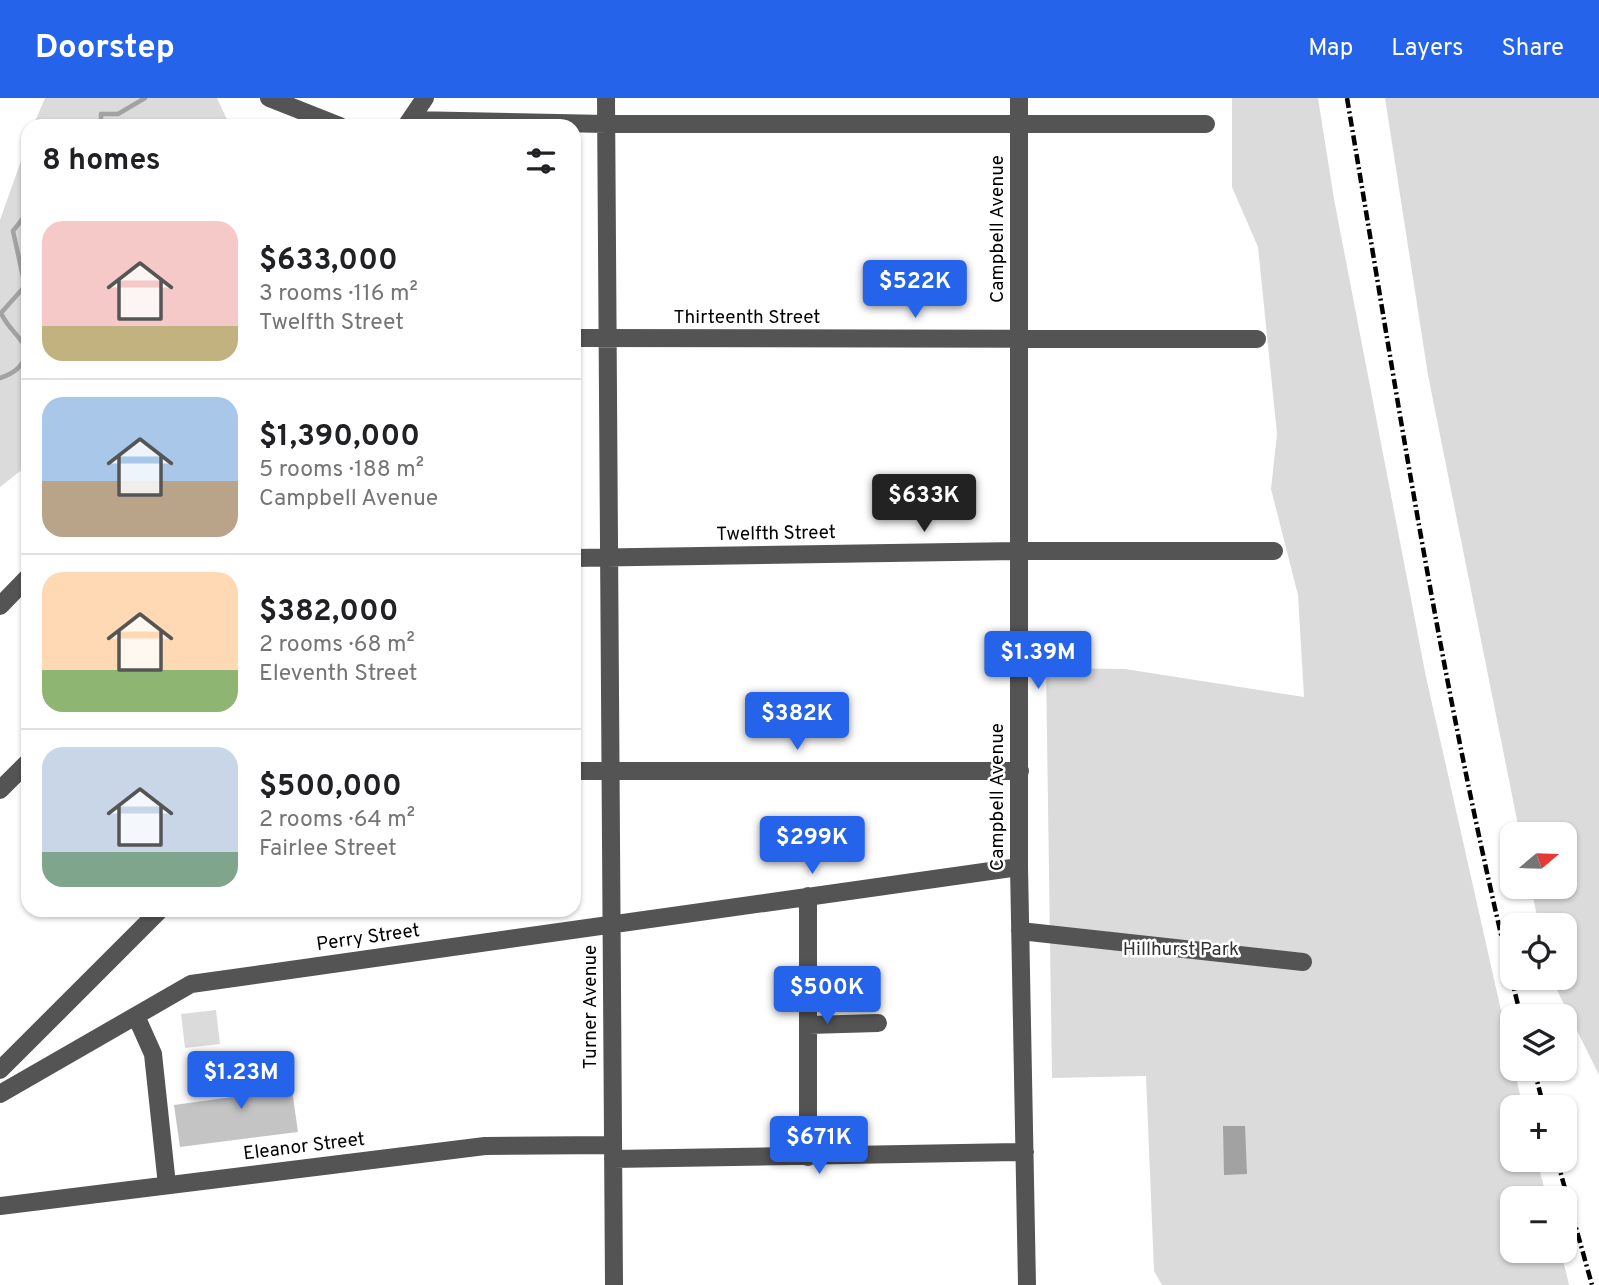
<!DOCTYPE html>
<meta charset="utf-8">
<style>
:root{--surface:#fff;--page:#f6f6f6;--text:#202124;--muted:#757577;--line:#e0e0e0;--accent:#2563eb}
body{margin:0;font-family:Overpass,sans-serif;background:var(--page);color:var(--text);height:100vh;display:flex;flex-direction:column;font-size:26px;white-space:nowrap}
*{box-sizing:border-box;margin:0}
p{font-size:23px;color:var(--muted)}
.icon{flex:none;width:38px;height:38px;fill:none;stroke:currentColor;stroke-width:2;stroke-linecap:round;stroke-linejoin:round}
.map{position:relative;flex:1;overflow:hidden}
.sheet{position:absolute;left:21px;top:21px;width:560px;height:798px;display:flex;flex-direction:column;background:var(--surface);border-radius:21px;box-shadow:0 2px 5px #0004}
.sheet>*{flex:none}
.needle{width:46px;rotate:71deg}
.buttons{position:absolute;left:1500px;top:724px;display:grid;gap:14px}
.buttons a{display:grid;place-items:center;width:77px;height:77px;border-radius:14px;background:var(--surface);box-shadow:0 2px 5px #0004;font-size:35px}
.price{position:absolute;translate:-50% -60px;padding:0 16px;border-radius:7px;background:var(--accent);color:#fff;font-size:23px;line-height:46px;filter:drop-shadow(0 2px 4px #0008)}
.price::after{content:'';position:absolute;left:50%;top:42px;width:21px;height:16px;margin-left:-10px;background:inherit;clip-path:polygon(0 0,100% 0,50% 100%)}
.price.on{background:#222;color:#fff}
ul{padding:0;list-style:none}
li{display:flex;align-items:center;gap:21px;height:175px;padding:0 21px}
li+li{border-top:2px solid var(--line)}
li span{display:grid;place-items:center;flex:none;width:196px;height:140px;border-radius:21px;color:#555}
li>.icon{margin-inline-start:auto}
span .icon{width:84px;height:84px;fill:#fffc;stroke-width:1}
li b{font-size:30px}
h2{display:flex;justify-content:space-between;align-items:center;height:84px;padding:0 21px;font-size:30px}
header{display:flex;align-items:center;gap:42px;box-sizing:border-box;height:98px;padding:0 35px;background:var(--accent);color:#fff}
header strong{font-size:33px}
nav{display:flex;gap:38px;margin-inline-start:auto;font-size:24px}
.map>svg:first-child{display:block}
.green{fill:#dbdbdb}
.water{fill:#a2a2a2}
.lines{fill:none;stroke-linecap:round;stroke-linejoin:round}
.stream{stroke:#a2a2a2;stroke-width:4.5}
.building{fill:#c4c4c4}
.minor{stroke:#545454;stroke-width:18}
.rail{stroke:#000;stroke-width:4.5;stroke-dasharray:10 3.5 2 3.5;stroke-linecap:butt}
.labels{text-anchor:middle;dominant-baseline:central;stroke-width:5;stroke-linejoin:round;paint-order:stroke}
.street-label{font-size:19px;fill:#000;stroke:#fff}
.park-label{font-size:19px;fill:#323232;stroke:#fff}
</style>
<header>
<strong>Doorstep</strong>
<nav><a>Map</a><a>Layers</a><a>Share</a></nav>
</header>
<div class="map">
<svg width="1599" height="1187" viewBox="0 0 1599 1187">
<rect width="100%" height="100%" fill="#fff"/>
<!-- green -->
<path class="green" d="M45,0H217L230,28H33Z
M1232,0H1318L1334,101L1426,579L1523,1010H1512V1062H1537L1547,1101H1512V1153H1561L1569,1187H1162L1154,1173L1146,978L1052,980L1046,570L1125,571L1304,599L1298,497L1271,391L1277,336L1258,149L1232,89Z
M1385,0H1599V977L1551,880H1564V828H1539L1531,789H1564V737H1520L1428,277Z
M28,43V367L0,389V122Z
M216,912L220,946L185,950L181,916Z"/>
<!-- water -->
<path class="water" d="M1223,1028H1245L1247,1076L1224,1077Z"/>
<g class="lines">
<!-- stream -->
<path class="stream" d="M101,28V16H118L145,0
M0,280C15,275 22,269 28,254C21,238 8,231 1,215L25,188L13,133L28,114"/>
</g>
<!-- building -->
<path class="building" d="M289,971L298,1034L180,1049L174,1007L232,999L229,979Z"/>
<g class="lines">
<!-- minor -->
<path class="minor" d="M269,0L340,28
M606,0L614,1187
M1019,0V769L1027,1187
M411,22L606,26H1206
M406,28L425,0
M574,240L1257,241
M574,460L1018,453H1274
M0,508L28,479
M574,673H1020
M0,692L28,664
M1020,833L1303,864
M136,918L153,956L167,1087
M808,927L878,925
M0,972L160,812
M0,996L191,886L1019,769
M808,1059V798
M613,1061L1025,1054
M0,1108L485,1048L613,1047"/>
<!-- rail -->
<path class="rail" d="M1347,0C1399,307 1445,616 1521,919
M1534,971L1544,1010
M1557,1062L1592,1187"/>
</g>
<g class="labels">
<!-- street labels -->
<g class="street-label">
<text transform="translate(998 131) rotate(-90)">Campbell Avenue</text>
<text x="747" y="220">Thirteenth Street</text>
<text transform="translate(776 436) rotate(-1)">Twelfth Street</text>
<text transform="translate(998 699) rotate(-90)">Campbell Avenue</text>
<text transform="translate(368 840) rotate(-8)">Perry Street</text>
<text transform="translate(591 909) rotate(-90)">Turner Avenue</text>
<text transform="translate(304 1049) rotate(-7)">Eleanor Street</text>
</g>
<!-- park labels -->
<g class="park-label">
<text x="1181" y="852">Hillhurst Park</text>
</g>
</g>
</svg>
<div class="buttons">
<a><svg class="needle" viewBox="-14 -14 28 28"><path d="M0-13l5 13h-10z" fill="#e53935"/><path d="M0 13l5-13h-10z" fill="#757577"/></svg></a>
<a><svg class="icon" aria-label="locate" viewBox="0 0 24 24"><circle cx="12" cy="12" r="6"/><path d="M12 2v4M12 18v4M2 12h4M18 12h4"/></svg></a>
<a><svg class="icon" aria-label="layers" viewBox="0 0 24 24"><path d="M12 4l9 5-9 5-9-5zM3 14l9 5 9-5"/></svg></a>
<a>+</a>
<a>−</a>
</div>
<b class="price" style="left:915px;top:222px">$522K</b>
<b class="price on" style="left:924px;top:436px">$633K</b>
<b class="price" style="left:1038px;top:593px">$1.39M</b>
<b class="price" style="left:797px;top:654px">$382K</b>
<b class="price" style="left:812px;top:778px">$299K</b>
<b class="price" style="left:827px;top:928px">$500K</b>
<b class="price" style="left:241px;top:1013px">$1.23M</b>
<b class="price" style="left:819px;top:1078px">$671K</b>
<section class="sheet">
<h2>8 homes<svg class="icon" aria-label="filters" viewBox="0 0 24 24"><path d="M4 7h16M4 17h16"/><circle cx="9" cy="7" r="2"/><circle cx="15" cy="17" r="2"/></svg></h2>
<ul>
<li><span style="background:linear-gradient(#f6c9c9 75%,#c2b280 0)"><svg class="icon" aria-label="home" viewBox="0 0 24 24"><path d="M3 11l9-7 9 7M6 9v11h12V9"/></svg></span><div><b>$633,000</b><p>3 rooms · 116 m²</p><p>Twelfth Street</p></div></li>
<li><span style="background:linear-gradient(#a9c7e8 60%,#b9a48a 0)"><svg class="icon" aria-label="home" viewBox="0 0 24 24"><path d="M3 11l9-7 9 7M6 9v11h12V9"/></svg></span><div><b>$1,390,000</b><p>5 rooms · 188 m²</p><p>Campbell Avenue</p></div></li>
<li><span style="background:linear-gradient(#ffd9b3 70%,#8fb573 0)"><svg class="icon" aria-label="home" viewBox="0 0 24 24"><path d="M3 11l9-7 9 7M6 9v11h12V9"/></svg></span><div><b>$382,000</b><p>2 rooms · 68 m²</p><p>Eleventh Street</p></div></li>
<li><span style="background:linear-gradient(#c9d6e8 75%,#7fa58c 0)"><svg class="icon" aria-label="home" viewBox="0 0 24 24"><path d="M3 11l9-7 9 7M6 9v11h12V9"/></svg></span><div><b>$500,000</b><p>2 rooms · 64 m²</p><p>Fairlee Street</p></div></li>
</ul>
</section>
</div>
